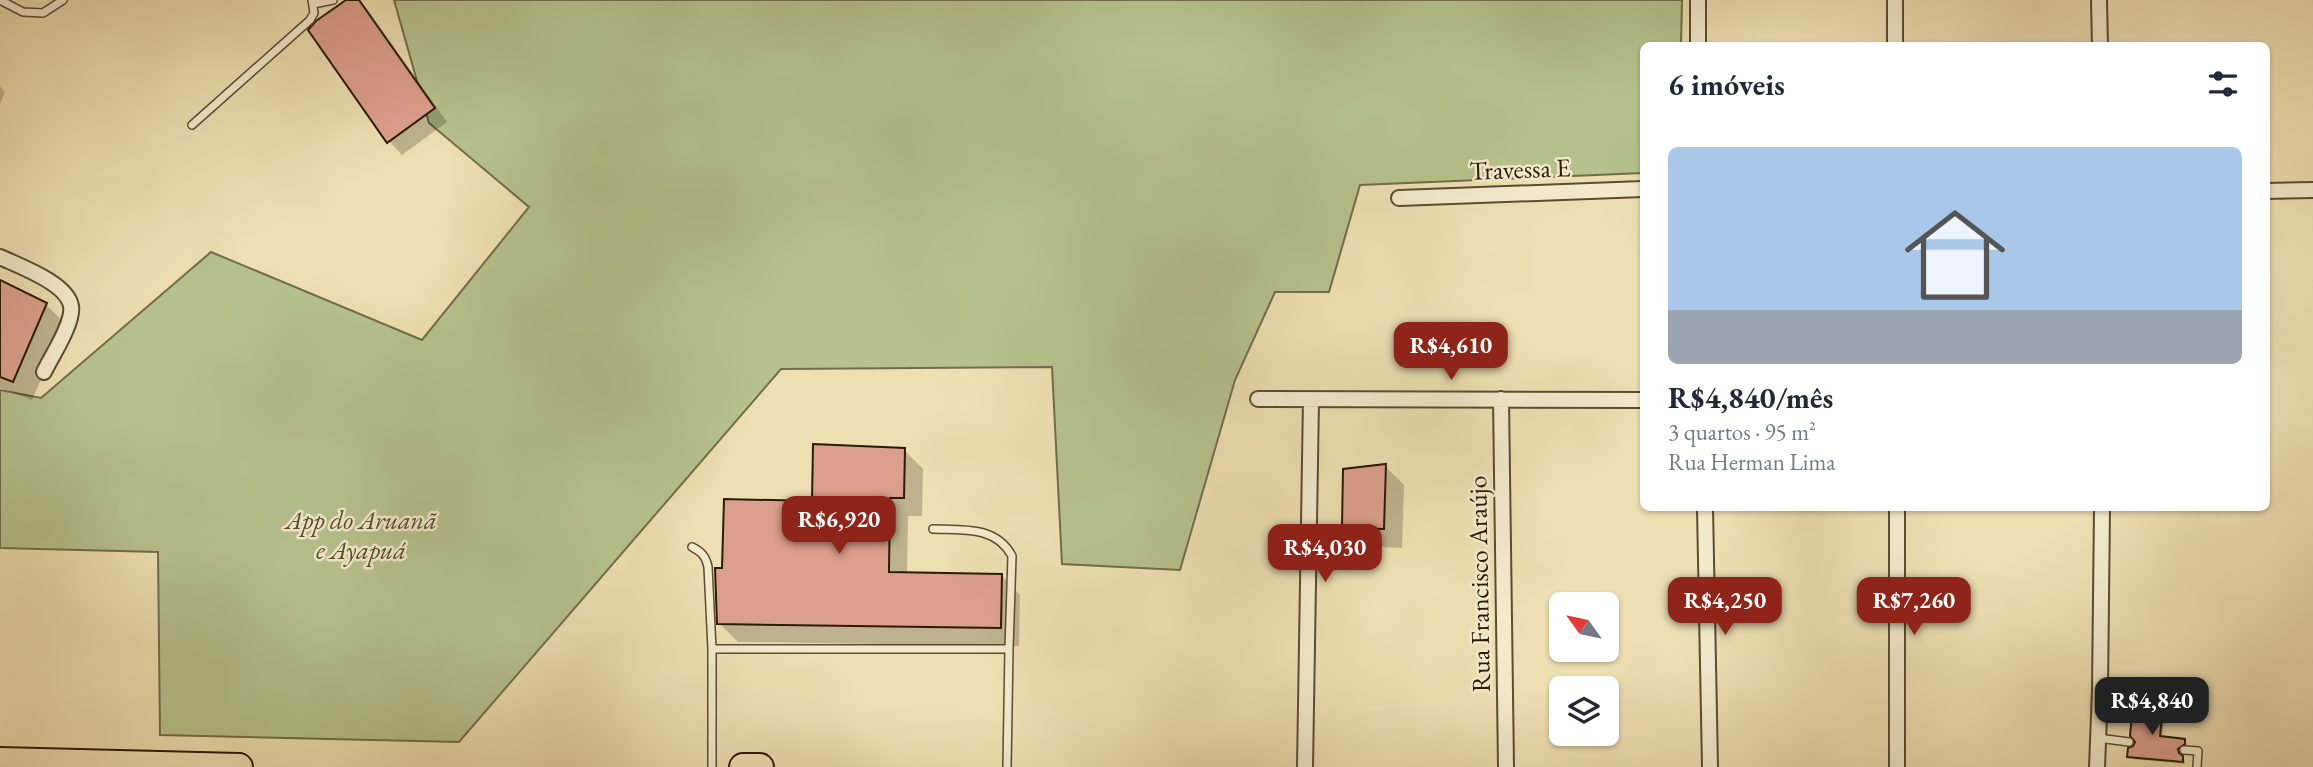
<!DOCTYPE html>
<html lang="pt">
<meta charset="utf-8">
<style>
:root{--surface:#fff;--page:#f6f6f7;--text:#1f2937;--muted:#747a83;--line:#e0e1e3;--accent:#8f2418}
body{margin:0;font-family:"EB Garamond",serif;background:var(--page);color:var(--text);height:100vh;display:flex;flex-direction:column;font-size:26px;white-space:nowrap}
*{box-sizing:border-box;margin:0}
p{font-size:23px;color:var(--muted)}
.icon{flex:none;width:38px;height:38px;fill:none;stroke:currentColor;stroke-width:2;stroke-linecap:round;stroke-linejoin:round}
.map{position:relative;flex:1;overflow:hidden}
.panel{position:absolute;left:1640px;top:42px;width:630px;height:469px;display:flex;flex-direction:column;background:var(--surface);border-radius:10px;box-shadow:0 2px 5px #0004}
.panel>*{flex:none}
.needle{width:46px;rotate:303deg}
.tools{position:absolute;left:1549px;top:592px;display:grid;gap:14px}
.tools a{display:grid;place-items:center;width:70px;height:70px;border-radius:10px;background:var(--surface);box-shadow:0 2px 5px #0004;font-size:35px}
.price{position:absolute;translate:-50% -60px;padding:0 16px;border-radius:14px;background:var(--accent);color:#fff;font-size:23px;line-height:46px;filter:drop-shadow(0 2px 4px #0008)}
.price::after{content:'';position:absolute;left:50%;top:42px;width:21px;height:16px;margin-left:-10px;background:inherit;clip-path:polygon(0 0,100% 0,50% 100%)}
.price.on{background:#222;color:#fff}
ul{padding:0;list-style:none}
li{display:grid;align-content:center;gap:14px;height:371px;padding:0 28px}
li+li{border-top:2px solid var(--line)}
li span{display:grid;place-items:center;height:217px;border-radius:10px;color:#555}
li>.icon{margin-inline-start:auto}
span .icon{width:126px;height:126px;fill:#fffc;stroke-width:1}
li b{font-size:30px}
h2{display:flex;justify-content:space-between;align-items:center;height:84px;padding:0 28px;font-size:30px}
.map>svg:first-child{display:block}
.green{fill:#b6c28d;stroke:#706e4a;stroke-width:2}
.shadow{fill:#0003}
.building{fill:#dc9f8c;stroke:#2b1b06;stroke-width:2}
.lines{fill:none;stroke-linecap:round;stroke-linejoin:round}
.lane-casing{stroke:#5c4c31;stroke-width:10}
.street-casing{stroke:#5c4c31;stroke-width:18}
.highway-casing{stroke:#2b1b06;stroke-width:30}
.lane{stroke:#f3eacc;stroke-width:7}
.street{stroke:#f3eacc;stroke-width:14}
.highway{stroke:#eddfb1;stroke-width:26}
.labels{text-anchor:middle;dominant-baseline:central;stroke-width:5;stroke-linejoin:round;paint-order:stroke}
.street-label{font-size:26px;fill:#2b1b06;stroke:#f3eacc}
.park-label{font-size:26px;font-style:italic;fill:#554d2e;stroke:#f3eacc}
</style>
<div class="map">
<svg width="2313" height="767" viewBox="0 0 2313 767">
<rect width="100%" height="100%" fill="#eddfb1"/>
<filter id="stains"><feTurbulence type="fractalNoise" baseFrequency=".00286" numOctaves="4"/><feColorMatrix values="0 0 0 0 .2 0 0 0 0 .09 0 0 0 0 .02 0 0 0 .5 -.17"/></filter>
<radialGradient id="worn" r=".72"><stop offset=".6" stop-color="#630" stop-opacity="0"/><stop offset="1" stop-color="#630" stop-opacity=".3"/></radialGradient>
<!-- green -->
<path class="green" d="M394,0H1682L1681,45L1643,46V173L1360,185L1329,292H1275L1235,380L1180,570L1062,564L1052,367L781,369L459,742L160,735L158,552L0,548V390L41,398L211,252L422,340L529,207L429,123Z"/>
<!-- shadow -->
<path class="shadow" d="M349,0H358L368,10L447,122L402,155L389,141Z
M0,86L5,92L0,104Z
M0,284L46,305L65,323L32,400L0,388Z
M904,450L923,469L922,516H908L907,574L1002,576L1020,595L1019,646L738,642L719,623L814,502Z
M1385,466L1404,485L1402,548L1363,546L1344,527Z
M2162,710L2165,713L2162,738L2185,741L2187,744V747L2180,752L2181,757L2185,761V764L2132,759L2129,756Z"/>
<!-- building -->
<path class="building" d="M346,0H359L435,108L387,143L308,30L316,21Z
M0,280L47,303L13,382L0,377Z
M813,444L905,448L904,498H890L889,572L1002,574L1001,628L717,624L715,568H722L724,499L812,501Z
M1386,464L1384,529L1342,528L1343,469Z
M2133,705L2163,708L2160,736L2185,739V744L2178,749L2179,753L2183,756V762L2127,757L2128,748L2133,746L2135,742L2130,736Z"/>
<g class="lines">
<defs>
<path id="lane" d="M0,0L23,12L43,13L63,0
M313,4L333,0
M192,125L310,20L314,13L312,0
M933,529C963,530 996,526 1012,556L1009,649
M692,547C702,552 706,557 708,567L712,649
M2098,738L2129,742
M2184,750L2198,751L2197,767
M712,767V649H1009L1007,767"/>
<path id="street" d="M1698,0V46
M1895,0V46
M2099,0L2100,46
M2266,191L2313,190
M1399,198L1643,189
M0,257C19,266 67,283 71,306C74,323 51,357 44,372
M1258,399L1643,400
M1501,399L1506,767
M1705,508L1710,767
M1897,508V767
M1305,767L1311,400
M2097,767L2100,690L2102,508"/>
<path id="highway" d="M0,761L239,767
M743,767H760"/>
</defs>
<!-- lane casing -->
<use href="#lane" class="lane-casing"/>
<!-- street casing -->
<use href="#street" class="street-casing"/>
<!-- highway casing -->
<use href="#highway" class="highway-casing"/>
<!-- lane -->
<use href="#lane" class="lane"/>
<!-- street -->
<use href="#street" class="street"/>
<!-- highway -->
<use href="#highway" class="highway"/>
</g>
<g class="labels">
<!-- street labels -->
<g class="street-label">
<text transform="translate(1520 169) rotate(-2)">Travessa E</text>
<text transform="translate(1479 584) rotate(-91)">Rua Francisco Araújo</text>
</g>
<!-- park labels -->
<g class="park-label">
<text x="361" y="520">App do Aruanã<tspan x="361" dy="30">e Ayapuá</tspan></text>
</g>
</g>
<rect width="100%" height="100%" filter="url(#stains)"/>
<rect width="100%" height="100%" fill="url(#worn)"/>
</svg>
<div class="tools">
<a><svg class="needle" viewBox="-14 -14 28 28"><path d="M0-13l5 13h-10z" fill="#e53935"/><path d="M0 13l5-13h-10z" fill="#747a83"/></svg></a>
<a><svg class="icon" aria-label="layers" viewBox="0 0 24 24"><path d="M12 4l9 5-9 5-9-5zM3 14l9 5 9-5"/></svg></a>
</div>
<b class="price" style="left:1451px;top:382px">R$4,610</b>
<b class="price" style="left:839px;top:556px">R$6,920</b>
<b class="price" style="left:1325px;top:584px">R$4,030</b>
<b class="price" style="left:1725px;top:637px">R$4,250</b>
<b class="price" style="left:1914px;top:637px">R$7,260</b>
<b class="price on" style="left:2152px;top:737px">R$4,840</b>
<section class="panel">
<h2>6 imóveis<svg class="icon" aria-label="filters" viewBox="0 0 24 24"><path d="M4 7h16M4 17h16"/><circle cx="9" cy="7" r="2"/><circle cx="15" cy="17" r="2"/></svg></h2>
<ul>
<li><span style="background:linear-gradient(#a9c7e8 75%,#9aa5b1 0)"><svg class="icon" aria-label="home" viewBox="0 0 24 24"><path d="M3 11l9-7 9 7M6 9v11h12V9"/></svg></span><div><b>R$4,840/mês</b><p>3 quartos · 95 m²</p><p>Rua Herman Lima</p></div></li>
</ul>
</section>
</div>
